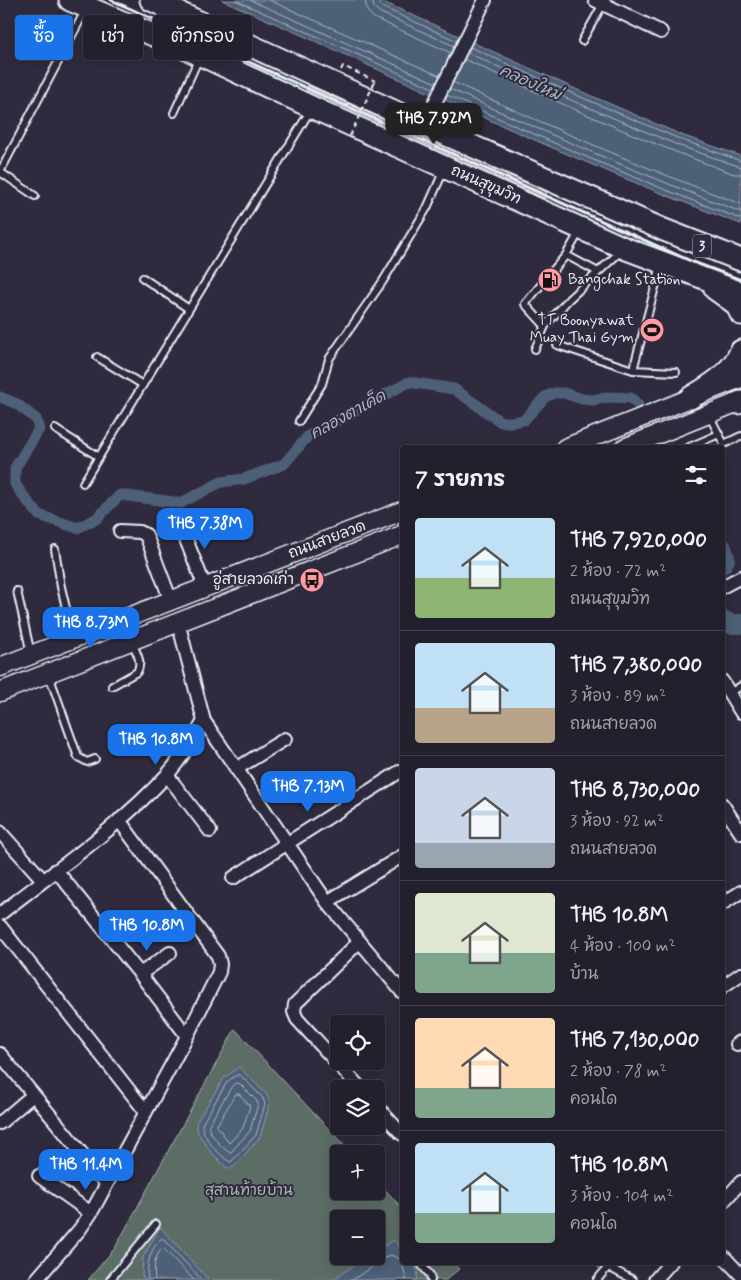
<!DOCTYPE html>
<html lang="th">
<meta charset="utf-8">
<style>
:root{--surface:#23202e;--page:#2f2d3a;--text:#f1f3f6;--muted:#a3a3aa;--line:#403e4a;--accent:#1a73e8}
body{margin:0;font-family:Mynerve,"Playpen Sans Thai",sans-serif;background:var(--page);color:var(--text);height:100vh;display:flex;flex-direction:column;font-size:19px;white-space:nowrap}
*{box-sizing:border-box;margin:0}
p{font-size:16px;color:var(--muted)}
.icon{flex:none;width:28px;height:28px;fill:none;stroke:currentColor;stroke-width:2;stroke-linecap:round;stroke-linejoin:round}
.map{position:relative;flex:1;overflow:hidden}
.side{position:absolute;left:400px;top:445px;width:325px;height:820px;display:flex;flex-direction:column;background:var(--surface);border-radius:5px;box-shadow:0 2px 12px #0003,0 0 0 1px var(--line)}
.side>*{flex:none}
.banner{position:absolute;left:15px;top:15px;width:310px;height:45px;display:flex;gap:10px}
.fabs{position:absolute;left:330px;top:1015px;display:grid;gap:10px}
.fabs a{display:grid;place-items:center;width:55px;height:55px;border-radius:5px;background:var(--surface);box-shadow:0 2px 12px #0003,0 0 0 1px var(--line);font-size:25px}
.price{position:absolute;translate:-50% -42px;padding:0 11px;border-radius:10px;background:var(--accent);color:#fff;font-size:16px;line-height:32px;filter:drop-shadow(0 1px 2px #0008)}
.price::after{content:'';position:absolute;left:50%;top:30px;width:15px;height:11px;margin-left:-8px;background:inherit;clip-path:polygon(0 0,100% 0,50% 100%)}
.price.current{background:#222;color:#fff}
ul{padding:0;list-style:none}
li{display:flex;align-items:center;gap:15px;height:125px;padding:0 15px}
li+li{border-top:1px solid var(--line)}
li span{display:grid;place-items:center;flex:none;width:140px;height:100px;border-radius:5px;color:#555}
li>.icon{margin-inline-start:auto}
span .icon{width:60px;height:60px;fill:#fffc;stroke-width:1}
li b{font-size:21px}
h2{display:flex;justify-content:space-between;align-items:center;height:60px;padding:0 15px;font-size:21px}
.pill{padding:0 18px;border-radius:5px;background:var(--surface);box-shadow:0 2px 12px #0003,0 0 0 1px var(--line);font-size:18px;line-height:45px}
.pill.current{background:var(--accent);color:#fff}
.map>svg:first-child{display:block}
.green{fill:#5c6d65;stroke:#a2afae;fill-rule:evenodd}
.water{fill:#4e6078;stroke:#8c9aab}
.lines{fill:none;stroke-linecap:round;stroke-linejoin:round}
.shore{stroke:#aab7c5;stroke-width:1}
.canal{stroke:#4e6078;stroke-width:11}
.river{stroke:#4e6078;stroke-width:20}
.building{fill:#775e69;stroke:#e8f1f8}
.service-casing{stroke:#e8f1f8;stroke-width:10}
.minor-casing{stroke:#e8f1f8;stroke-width:16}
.secondary-casing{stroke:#e8f1f8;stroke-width:21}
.trunk-casing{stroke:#e8f1f8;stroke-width:25}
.path{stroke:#e8f1f8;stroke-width:2;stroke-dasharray:5 4;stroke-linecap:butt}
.service{stroke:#2f2a3d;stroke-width:6}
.minor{stroke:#2f2a3d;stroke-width:12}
.secondary{stroke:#2f2a3d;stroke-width:18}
.trunk{stroke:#2f2a3d;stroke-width:21}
.rail{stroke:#e8f1f8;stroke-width:3}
.path-bridge{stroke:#e8f1f8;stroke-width:2;stroke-dasharray:5 4;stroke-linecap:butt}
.labels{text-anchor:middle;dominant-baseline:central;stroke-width:4;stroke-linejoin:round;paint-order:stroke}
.shield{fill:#2f2a3d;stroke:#b0b5c0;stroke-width:1}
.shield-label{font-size:14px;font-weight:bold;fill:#e8f1f8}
.street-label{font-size:15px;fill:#e8f1f8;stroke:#2f2a3d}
.poi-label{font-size:15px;fill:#e8f1f8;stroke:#2f2a3d;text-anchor:end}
.park-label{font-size:15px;fill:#a9b6b6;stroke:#2f2a3d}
.water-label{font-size:16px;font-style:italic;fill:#aab7c5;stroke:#2f2a3d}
</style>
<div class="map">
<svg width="741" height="1280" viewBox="0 0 741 1280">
<rect width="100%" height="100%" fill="#2f2a3d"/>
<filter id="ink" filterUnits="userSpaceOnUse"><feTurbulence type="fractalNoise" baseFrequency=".02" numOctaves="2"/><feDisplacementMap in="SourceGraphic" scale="10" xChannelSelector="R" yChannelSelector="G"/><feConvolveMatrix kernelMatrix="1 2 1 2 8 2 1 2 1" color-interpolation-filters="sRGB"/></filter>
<g filter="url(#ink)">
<!-- green -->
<path class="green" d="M235,1029L352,1154H339V1191H376V1180L402,1208V1262L453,1263L459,1269L446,1280H88L115,1248ZM339,1219H376V1256H339Z"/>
<!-- water -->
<path class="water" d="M222,0H379L578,90L684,136L741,156V224C564,159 395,75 222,0Z
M239,1067L267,1095L270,1103L260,1137L234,1167L227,1168L211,1152L198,1133L196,1123L224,1078Z
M160,1227L209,1280H145L142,1276L143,1257Z
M394,1240L402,1250V1262L412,1263L418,1271L417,1280H332L368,1256H376V1251Z"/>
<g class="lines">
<!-- shore -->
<path class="shore" d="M235,0L433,88
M250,0L436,83
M269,0L440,76
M365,0L367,11L374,18L451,53
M372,0L374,7L379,12L454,46
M379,0V4L382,7L457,41
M470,47L576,95L682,140L741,161
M468,53L573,101L680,146L741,167
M464,59C553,100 642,141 734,174H741
M453,82C548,126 643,168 741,204
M450,89C546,133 642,175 741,212
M447,95C544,139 641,182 741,219
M237,1075H240L263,1098L265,1104L256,1135L232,1161L230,1162C218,1154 203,1139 202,1124L227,1082Z
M236,1083H239L257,1101L258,1104L250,1131L230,1153C221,1147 211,1136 208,1126L232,1086Z
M236,1094H239L250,1106L243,1128L229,1143L217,1126Z
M148,1280C146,1265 150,1248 162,1238L202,1280
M155,1280C154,1268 153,1257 163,1248L194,1280
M352,1280L371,1268L376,1262L391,1255L402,1260C402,1268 406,1273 406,1280"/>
<!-- canal -->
<path class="canal" d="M0,397L17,404L36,419L39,429L15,468V484L24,497L39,515L77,528L96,519L120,495L181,503L221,482L244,479L284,464L308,436L409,382L454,389L501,422H511L524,420L545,397L554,393H564L582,399L592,400L612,397L631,398L638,405"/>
<!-- river -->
<path class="river" d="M722,548L725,559L722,564
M722,620L731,624H741"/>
</g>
<!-- building -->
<path class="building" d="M308,86L547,192L544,198L306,90Z"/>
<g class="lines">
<defs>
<path id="service" d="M582,41L603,4
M174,113L199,58
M0,172L86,9
M0,172L35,196
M580,231L566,255L525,304L545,326L569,299L620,252
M566,255L598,272
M143,278L189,309
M557,345L633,370L676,372
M535,349L545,326
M97,357L143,385
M633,370L661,265
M709,415L724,444L741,436
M299,421L322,384L329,359L383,281L427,208L444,170
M55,429L99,457
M687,448L719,434
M83,483L310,111
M55,549L61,587L73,637
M17,591L31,654
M49,675L78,757L87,762L95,759
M112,686L137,672C143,662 136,652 132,642
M730,693L741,686
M419,1262L430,1275L431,1280
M599,1262L633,1280
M110,1280L156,1224
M597,1280L608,1267"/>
<path id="minor" d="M595,0L661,32
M424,125L485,0
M179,522L205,587
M120,531L140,532L146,535L171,601
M722,587L741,577
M178,622L204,721L327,902L402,992
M722,681L741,712
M236,769L285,739
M167,775L210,831
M722,804L741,833
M0,832L43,880
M56,870L140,974L187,1036
M233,878L399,772
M327,902L402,856
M722,904L741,892
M0,914C56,870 119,827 167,775C182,758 193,740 204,721
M0,926L146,1112
M359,942L295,1004L294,1012L297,1019L361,1089
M140,974L170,953
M722,987L741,974
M737,1044L741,1042
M0,1054L106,1183
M376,1106L402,1134
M0,1123L33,1095
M39,1176L91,1213
M722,1203L741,1182
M722,1255L741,1275
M36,1280L80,1229L91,1213L187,1036L219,972L220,964L218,956L119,820
M655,1280L671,1262"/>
<path id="secondary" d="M565,448L741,378
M624,448L741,401
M0,667L402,511
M0,692L402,535"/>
<path id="trunk" d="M70,0L201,55L322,112L624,248L741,292
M151,0L424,125L664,230L741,260
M715,289L736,304L741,314
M690,398C711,385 731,374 741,351
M738,403L741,402"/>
</defs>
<!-- service casing -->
<use href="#service" class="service-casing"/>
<!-- minor casing -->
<use href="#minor" class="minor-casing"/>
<!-- secondary casing -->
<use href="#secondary" class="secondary-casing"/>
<!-- trunk casing -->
<use href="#trunk" class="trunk-casing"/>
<!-- path -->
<path class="path" d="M341,70L343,66L375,81"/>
<!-- service -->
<use href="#service" class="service"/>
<!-- minor -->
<use href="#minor" class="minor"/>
<!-- secondary -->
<use href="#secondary" class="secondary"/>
<!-- trunk -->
<use href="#trunk" class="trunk"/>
<!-- rail -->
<path class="rail" d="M111,0L693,262L741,280"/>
<!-- path-bridge -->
<path class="path-bridge" d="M350,136L375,81"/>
</g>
</g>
<!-- icons -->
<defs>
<symbol id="fuel-disc" viewBox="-11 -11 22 22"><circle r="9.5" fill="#ff9aa2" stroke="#2f2a3d"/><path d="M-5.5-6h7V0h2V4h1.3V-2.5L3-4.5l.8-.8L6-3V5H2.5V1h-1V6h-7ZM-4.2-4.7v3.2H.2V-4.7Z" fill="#111"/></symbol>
<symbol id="stadium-disc" viewBox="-11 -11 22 22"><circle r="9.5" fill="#ff9aa2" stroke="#2f2a3d"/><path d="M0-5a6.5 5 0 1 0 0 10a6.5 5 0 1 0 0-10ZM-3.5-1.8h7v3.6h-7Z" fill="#111"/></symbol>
<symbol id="bus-disc" viewBox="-11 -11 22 22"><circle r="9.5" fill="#ff9aa2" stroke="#2f2a3d"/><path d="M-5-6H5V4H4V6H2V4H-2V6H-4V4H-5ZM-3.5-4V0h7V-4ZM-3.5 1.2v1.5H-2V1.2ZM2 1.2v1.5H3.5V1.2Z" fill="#111"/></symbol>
</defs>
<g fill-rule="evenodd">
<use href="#fuel-disc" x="536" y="266" width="28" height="28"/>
<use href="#stadium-disc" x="638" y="316" width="28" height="28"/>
<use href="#bus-disc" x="298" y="566" width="28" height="28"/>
</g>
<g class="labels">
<!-- shield labels -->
<rect class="shield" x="693" y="234.5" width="18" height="23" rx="4"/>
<g class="shield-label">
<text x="702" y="246">3</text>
</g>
<!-- street labels -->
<g class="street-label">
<text transform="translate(486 185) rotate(24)">ถนนสุขุมวิท</text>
<text transform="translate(327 540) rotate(-21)">ถนนสายลวด</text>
</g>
<!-- poi labels -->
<g class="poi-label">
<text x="568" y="280" text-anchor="start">Bangchak Station</text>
<text x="634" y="321">TT Boonyawat<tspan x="634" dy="17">Muay Thai Gym</tspan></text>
<text x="294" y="580">อู่สายลวดเก่า</text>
</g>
<!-- park labels -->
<g class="park-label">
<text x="249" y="1191">สุสานท้ายบ้าน</text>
</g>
<!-- water labels -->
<g class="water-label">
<text transform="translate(530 83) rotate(24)">คลองใหม่</text>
<text transform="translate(348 415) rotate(-29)">คลองตาเค็ด</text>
</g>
</g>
</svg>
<div class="fabs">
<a><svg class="icon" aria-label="locate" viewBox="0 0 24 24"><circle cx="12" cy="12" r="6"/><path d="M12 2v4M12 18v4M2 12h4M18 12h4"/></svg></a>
<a><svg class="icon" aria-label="layers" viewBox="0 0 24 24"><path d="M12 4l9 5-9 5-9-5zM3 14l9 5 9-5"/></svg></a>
<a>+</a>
<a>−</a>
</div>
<b class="price current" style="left:434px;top:145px">THB 7.92M</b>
<b class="price" style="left:205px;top:550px">THB 7.38M</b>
<b class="price" style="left:91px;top:649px">THB 8.73M</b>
<b class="price" style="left:156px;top:766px">THB 10.8M</b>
<b class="price" style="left:308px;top:813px">THB 7.13M</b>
<b class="price" style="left:147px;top:952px">THB 10.8M</b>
<b class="price" style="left:86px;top:1191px">THB 11.4M</b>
<div class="banner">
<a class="pill current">ซื้อ</a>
<a class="pill">เช่า</a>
<a class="pill">ตัวกรอง</a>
</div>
<section class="side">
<h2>7 รายการ<svg class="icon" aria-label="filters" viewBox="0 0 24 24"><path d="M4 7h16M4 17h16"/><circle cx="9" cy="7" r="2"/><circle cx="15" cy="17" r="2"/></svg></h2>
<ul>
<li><span style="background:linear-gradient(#bfe0f5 60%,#8fb573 0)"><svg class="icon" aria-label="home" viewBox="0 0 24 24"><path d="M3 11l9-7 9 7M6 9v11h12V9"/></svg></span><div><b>THB 7,920,000</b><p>2 ห้อง · 72 m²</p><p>ถนนสุขุมวิท</p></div></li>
<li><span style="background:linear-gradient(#bfe0f5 65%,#b9a48a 0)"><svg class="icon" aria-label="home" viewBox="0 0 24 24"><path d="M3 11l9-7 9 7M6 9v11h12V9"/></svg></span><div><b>THB 7,380,000</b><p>3 ห้อง · 89 m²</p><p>ถนนสายลวด</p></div></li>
<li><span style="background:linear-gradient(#c9d6e8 75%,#9aa5b1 0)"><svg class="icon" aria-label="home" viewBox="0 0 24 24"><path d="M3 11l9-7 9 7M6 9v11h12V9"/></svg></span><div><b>THB 8,730,000</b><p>3 ห้อง · 92 m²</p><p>ถนนสายลวด</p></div></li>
<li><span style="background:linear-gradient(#dfe7d0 60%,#7fa58c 0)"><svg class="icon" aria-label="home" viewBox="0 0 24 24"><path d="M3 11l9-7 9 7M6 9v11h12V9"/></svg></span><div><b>THB 10.8M</b><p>4 ห้อง · 100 m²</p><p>บ้าน</p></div></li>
<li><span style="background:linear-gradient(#ffd9b3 70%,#7fa58c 0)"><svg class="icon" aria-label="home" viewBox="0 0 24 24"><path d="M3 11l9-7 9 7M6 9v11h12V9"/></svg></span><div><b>THB 7,130,000</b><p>2 ห้อง · 78 m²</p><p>คอนโด</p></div></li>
<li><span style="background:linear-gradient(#bfe0f5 70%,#7fa58c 0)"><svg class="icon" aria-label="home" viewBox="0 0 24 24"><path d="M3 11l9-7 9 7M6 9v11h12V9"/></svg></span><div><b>THB 10.8M</b><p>3 ห้อง · 104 m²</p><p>คอนโด</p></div></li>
</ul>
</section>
</div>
